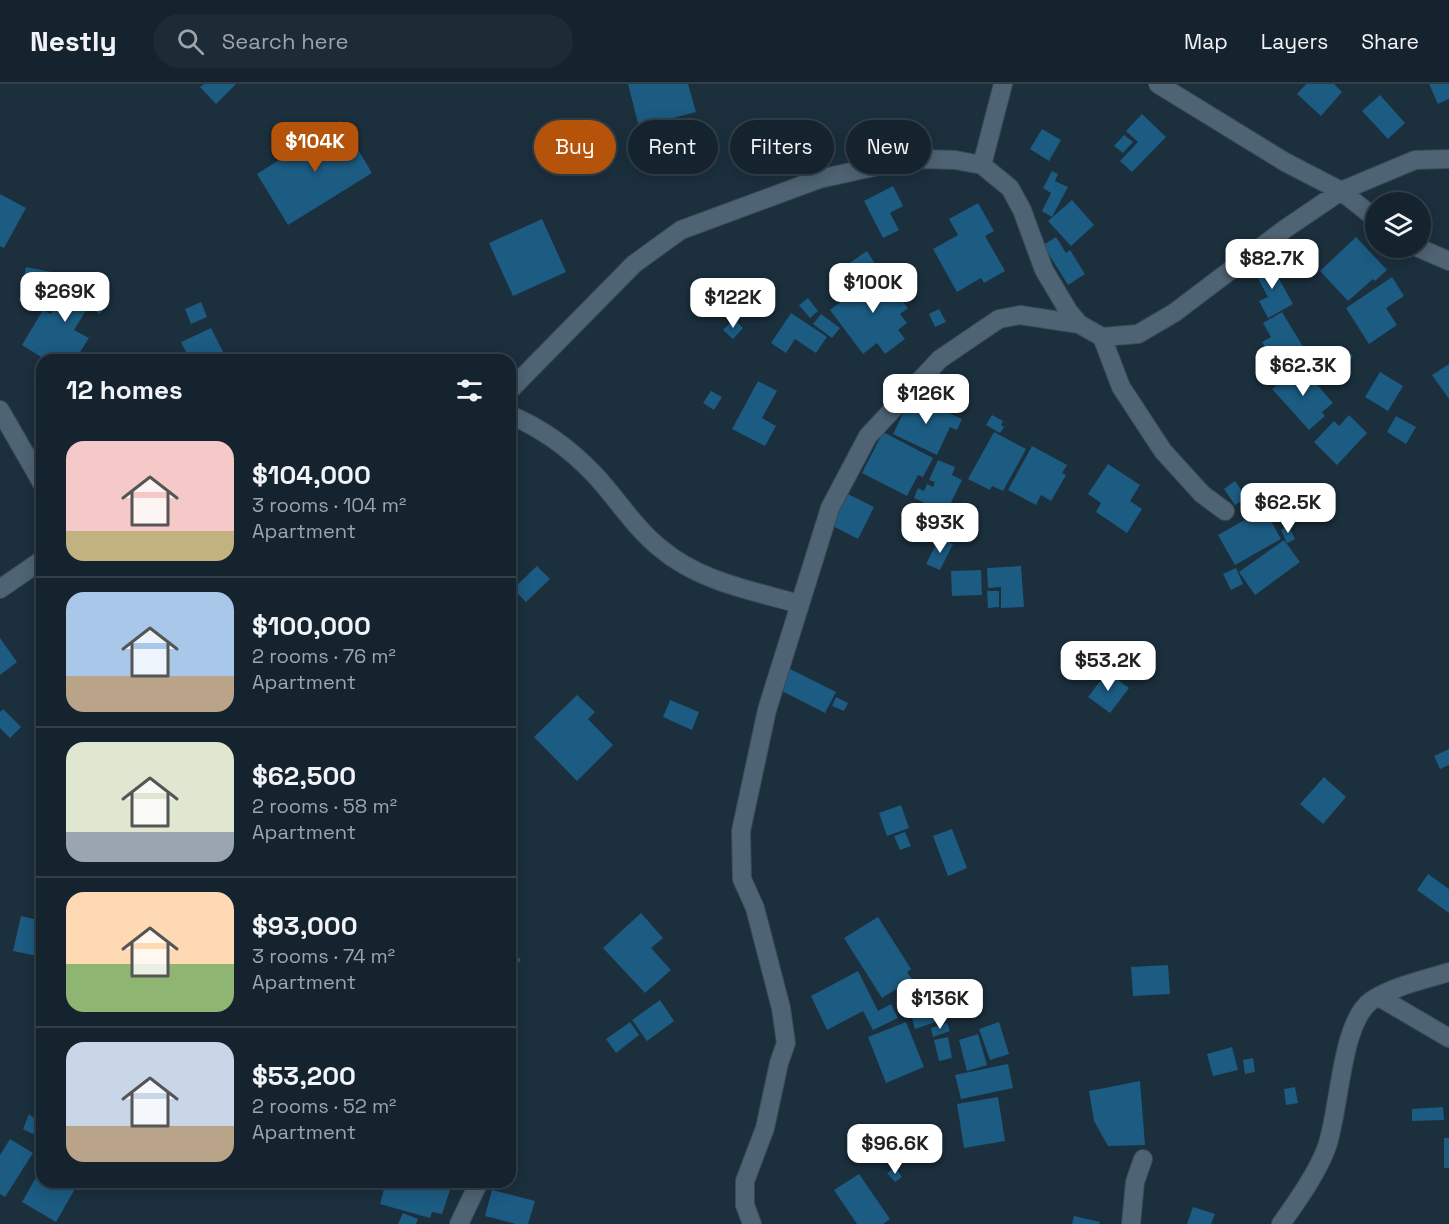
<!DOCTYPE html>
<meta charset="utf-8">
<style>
:root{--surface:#14232e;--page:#1d2b36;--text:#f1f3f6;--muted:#9da4aa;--line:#33404a;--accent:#b45309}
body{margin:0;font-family:"Space Grotesk",sans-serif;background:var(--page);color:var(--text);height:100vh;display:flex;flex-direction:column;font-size:22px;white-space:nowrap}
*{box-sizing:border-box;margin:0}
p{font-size:20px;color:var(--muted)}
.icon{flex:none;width:33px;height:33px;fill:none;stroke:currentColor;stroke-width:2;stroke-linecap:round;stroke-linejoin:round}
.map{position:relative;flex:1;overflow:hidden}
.sheet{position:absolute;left:36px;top:270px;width:480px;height:834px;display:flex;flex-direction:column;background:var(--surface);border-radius:18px;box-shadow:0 3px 15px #0003,0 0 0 2px var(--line)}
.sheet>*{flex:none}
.guide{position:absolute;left:534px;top:36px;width:570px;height:54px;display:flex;gap:12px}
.tools{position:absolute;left:1365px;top:108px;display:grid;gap:12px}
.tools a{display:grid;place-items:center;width:66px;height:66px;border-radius:50%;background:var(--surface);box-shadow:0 3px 15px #0003,0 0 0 2px var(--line);font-size:30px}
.price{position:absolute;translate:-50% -51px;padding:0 14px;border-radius:12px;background:#fff;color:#222;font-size:20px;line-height:39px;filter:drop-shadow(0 2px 3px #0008)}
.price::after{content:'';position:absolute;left:50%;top:36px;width:18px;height:14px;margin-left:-9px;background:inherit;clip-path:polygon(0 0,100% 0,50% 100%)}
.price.on{background:var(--accent);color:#fff}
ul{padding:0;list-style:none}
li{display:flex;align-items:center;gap:18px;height:150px;padding:0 30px}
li+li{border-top:2px solid var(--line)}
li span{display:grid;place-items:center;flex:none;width:168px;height:120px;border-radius:18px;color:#555}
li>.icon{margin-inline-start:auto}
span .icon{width:72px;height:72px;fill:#fffc;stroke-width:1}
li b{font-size:26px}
h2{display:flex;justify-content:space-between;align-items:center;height:72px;padding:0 30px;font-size:26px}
.chip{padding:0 21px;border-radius:27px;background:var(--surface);box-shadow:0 3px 15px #0003,0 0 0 2px var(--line);font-size:21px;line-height:54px}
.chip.on{background:var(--accent);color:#fff}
header{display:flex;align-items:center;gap:36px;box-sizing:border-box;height:84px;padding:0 30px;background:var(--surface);border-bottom:2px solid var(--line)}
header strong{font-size:28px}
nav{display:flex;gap:33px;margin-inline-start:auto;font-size:21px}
.search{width:420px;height:54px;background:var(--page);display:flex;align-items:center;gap:15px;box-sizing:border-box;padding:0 21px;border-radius:33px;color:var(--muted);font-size:22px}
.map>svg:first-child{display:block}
.building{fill:#1c5b82}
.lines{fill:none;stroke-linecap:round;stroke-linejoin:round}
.street-casing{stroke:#3a4b58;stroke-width:20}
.street{stroke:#4e6373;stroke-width:18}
</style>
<header>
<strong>Nestly</strong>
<div class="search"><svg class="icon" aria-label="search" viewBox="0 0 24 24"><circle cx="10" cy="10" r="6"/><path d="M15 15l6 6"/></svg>Search here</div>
<nav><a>Map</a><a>Layers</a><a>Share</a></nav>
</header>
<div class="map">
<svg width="1449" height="1140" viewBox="0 0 1449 1140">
<rect width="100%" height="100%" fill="#1b2f3d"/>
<!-- building -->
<path class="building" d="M204,0H236L216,20L200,3Z
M628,0H688L696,28L639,43Z
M1306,0H1334L1342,8L1321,32L1297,10Z
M1429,0H1449V15L1438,20Z
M1380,11L1405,39L1388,55L1362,27Z
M1142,30L1166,53L1132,88L1120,77L1138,58L1126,47Z
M341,37L372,89L288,141L257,90Z
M1042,45L1061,56L1049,77L1030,65Z
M1124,51L1133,58L1123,69L1114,62Z
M1052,87L1058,90L1055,97L1068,103L1052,133L1042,127L1051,109L1043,104Z
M893,102L903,122L890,129L899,146L883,154L864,117Z
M0,110L26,124L4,164L0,162Z
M1072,116L1094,141L1071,162L1048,137Z
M978,119L994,147L985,152L1005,187L984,199L981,194L957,208L933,165L958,151L949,135Z
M542,135L566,188L513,212L489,159Z
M1056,153L1066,169L1070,166L1085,190L1068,201L1043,161Z
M1356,153L1387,186L1375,197L1373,195L1348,217L1320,187Z
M867,167L877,183L848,202L838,187Z
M1269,177L1293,220L1268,234L1259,217L1268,213L1253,185Z
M26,183L61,190L54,224L19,217Z
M885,184L902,207L897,211L908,224L900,230L907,239L898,246L905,255L885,270L877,259L863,270L830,226Z
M75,192L110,213L100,230L88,223L74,246L89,254L75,276H62L52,270L46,276L22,261L43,226L51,230Z
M1392,193L1404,212L1386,224L1397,241L1369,260L1346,224Z
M808,214L818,227L810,234L799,221Z
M201,218L207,233L191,240L185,225Z
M939,225L946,238L935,243L929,230Z
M1282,228L1305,266L1277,282L1262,258L1271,253L1263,239Z
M791,229L827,253L816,269L795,255L786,269L771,259Z
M821,230L840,244L832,254L813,240Z
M734,235L743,244L733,255L723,246Z
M211,244L227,276H190L181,258Z
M1341,261L1353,272L1337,290L1325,278Z
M1449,280V315L1432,291Z
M1300,281L1333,319L1322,328L1325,332L1309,346L1272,305Z
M1380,288L1403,302L1388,327L1365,313Z
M758,297L777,307L762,334L776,342L765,362L732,345Z
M711,307L722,313L714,326L703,319Z
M912,311L962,335L957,346L950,343L937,371L893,350Z
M992,331L1003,337L1001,341L1004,343L1000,349L986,341Z
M1349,331L1367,349L1337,381L1314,358L1334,337L1339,342Z
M1396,332L1416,343L1406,360L1387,348Z
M883,348L933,374L923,393L918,391L907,412L862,389Z
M994,348L1026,365L1003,407L992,402L990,406L968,395Z
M1032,362L1067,381L1062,389L1066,391L1051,417L1041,411L1036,421L1008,406Z
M938,376L955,383L952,391L962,396L946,429L914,414L918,404L924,407L927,400L933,403L935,398L929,396Z
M1108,380L1140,401L1130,417L1142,425L1127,449L1096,428L1101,419L1088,410Z
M1235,397L1247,414L1235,421L1224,405Z
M846,409L874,423L858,455L831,441Z
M954,425L966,431L954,453L942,447Z
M1264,425L1281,455L1235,481L1218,451Z
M1289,442L1295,455L1287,459L1281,446Z
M940,453L953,460L940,486L926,480Z
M1284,456L1300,478L1255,511L1239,488Z
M537,482L550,495L526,518L513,505Z
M1021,482L1024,523L1001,524V503L988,504L987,484Z
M1236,484L1243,500L1231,506L1223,490Z
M981,486L982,511L952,512L951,487Z
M987,507H999V523L988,524Z
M0,554L17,578L0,591Z
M788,584L836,608L825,629L778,605Z
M1107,588L1129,604L1110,629L1088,613Z
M577,611L595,628L588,635L613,661L577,697L534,653Z
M836,613L848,619L844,627L832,622Z
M670,616L699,628L692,646L663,633Z
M3,625L21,643L10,654L0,644V628Z
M1449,665V681L1440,685L1434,672Z
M1324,693L1346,713L1323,740L1300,720Z
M901,721L909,744L887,752L879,729Z
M952,745L967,784L948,792L933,752Z
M905,748L911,762L900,766L894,752Z
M1428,790L1449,805V829L1417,806Z
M641,829L663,854L651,864L671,886L645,909L603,864Z
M21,832L42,837V873L13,867Z
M878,833L911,885L907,888L912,895L882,914L844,854Z
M510,865L521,876L510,887L516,891L510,897Z
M1168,881L1170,910L1133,912L1131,883Z
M858,887L878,927L891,920L898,934L873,946L863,927L827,946L811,912Z
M660,916L674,937L647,957L632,936Z
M940,923L944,935L915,945L912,934Z
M630,938L639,951L616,969L606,955Z
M906,938L924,983L886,999L868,953Z
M999,938L1009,970L990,976L979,945Z
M947,939L950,947L933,953L931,944Z
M978,950L987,981L967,987L959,956Z
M948,953L952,974L939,977L934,956Z
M1232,963L1238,986L1213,992L1207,970Z
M1253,974L1255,988L1245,990L1243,976Z
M1008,980L1013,1004L961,1015L955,991Z
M1140,997L1145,1061L1108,1062L1094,1037L1089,1007Z
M1295,1003L1298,1019L1286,1021L1284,1005Z
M998,1013L1005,1057L964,1064L957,1020Z
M38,1023L42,1024V1036L33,1050L23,1045L29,1030L34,1034Z
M1443,1023L1444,1036L1412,1037V1025Z
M1444,1054H1449V1084H1444Z
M10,1055L33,1069L5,1113L0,1110V1071Z
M42,1083V1098H79L56,1138L22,1118Z
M895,1083L902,1093L895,1098L887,1089Z
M859,1090L890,1135L883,1140H857L834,1106Z
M386,1098H443V1101L451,1103L442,1130L432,1128L430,1134L380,1120Z
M492,1106L535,1117L528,1140H516L485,1132Z
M1193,1123L1215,1130L1211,1140H1187Z
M403,1129L418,1135L416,1140H398Z
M1074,1132L1100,1138L1099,1140H1072Z"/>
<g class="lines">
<defs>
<path id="street" d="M1158,0L1285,78L1341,107L1376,135
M982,81L1003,0
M1419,164L1449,177
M1102,253L1121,303L1163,367L1202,410L1225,427
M510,306L634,180L681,146L819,95L878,82L925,75L955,76L982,81L1010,104L1022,126L1044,186L1069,228L1079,240L1102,253L1138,250L1174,229L1285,145L1341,107L1415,76L1449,75
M0,326L42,399
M510,331C541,344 569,364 593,389C616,413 633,442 660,464C700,498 751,506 799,520
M0,505L42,476
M1379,913L1449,954
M459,1140L479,1098
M752,1140L745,1121V1097L765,1044L779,979L786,959L781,924L755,824L742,795L741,747L767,626L830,424L868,352L940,275L999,235L1020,231L1079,240
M1131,1140L1135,1098L1143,1075
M1281,1140C1297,1117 1316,1091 1326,1065C1340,1029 1340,939 1371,917C1393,902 1424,896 1449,888"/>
</defs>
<!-- street casing -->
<use href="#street" class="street-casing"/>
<!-- street -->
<use href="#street" class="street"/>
</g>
</svg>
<div class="tools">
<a><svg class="icon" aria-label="layers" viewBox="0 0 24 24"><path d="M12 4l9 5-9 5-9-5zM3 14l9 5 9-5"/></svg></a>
</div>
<b class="price on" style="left:315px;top:89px">$104K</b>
<b class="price" style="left:1272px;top:206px">$82.7K</b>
<b class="price" style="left:873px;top:230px">$100K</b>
<b class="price" style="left:65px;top:239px">$269K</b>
<b class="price" style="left:733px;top:245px">$122K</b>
<b class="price" style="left:1303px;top:313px">$62.3K</b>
<b class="price" style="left:926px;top:341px">$126K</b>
<b class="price" style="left:1288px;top:450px">$62.5K</b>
<b class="price" style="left:940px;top:470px">$93K</b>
<b class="price" style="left:1108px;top:608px">$53.2K</b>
<b class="price" style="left:940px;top:946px">$136K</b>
<b class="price" style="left:895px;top:1091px">$96.6K</b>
<div class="guide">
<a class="chip on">Buy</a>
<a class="chip">Rent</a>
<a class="chip">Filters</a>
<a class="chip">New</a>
</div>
<section class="sheet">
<h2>12 homes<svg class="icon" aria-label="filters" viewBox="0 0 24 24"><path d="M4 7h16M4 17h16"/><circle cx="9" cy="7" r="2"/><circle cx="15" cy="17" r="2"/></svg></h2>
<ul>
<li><span style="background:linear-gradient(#f6c9c9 75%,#c2b280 0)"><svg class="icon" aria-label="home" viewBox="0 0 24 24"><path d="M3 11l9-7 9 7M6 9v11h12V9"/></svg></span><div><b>$104,000</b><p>3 rooms · 104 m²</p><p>Apartment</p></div></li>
<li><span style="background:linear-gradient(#a9c7e8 70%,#b9a48a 0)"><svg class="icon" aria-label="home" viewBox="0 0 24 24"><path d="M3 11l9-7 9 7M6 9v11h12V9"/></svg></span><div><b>$100,000</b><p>2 rooms · 76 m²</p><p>Apartment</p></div></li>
<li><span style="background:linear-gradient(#dfe7d0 75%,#9aa5b1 0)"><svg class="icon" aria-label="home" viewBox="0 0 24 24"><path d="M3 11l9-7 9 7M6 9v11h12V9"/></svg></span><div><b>$62,500</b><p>2 rooms · 58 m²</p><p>Apartment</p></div></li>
<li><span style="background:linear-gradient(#ffd9b3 60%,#8fb573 0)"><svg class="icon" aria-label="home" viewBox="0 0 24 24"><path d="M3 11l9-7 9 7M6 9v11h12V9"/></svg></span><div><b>$93,000</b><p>3 rooms · 74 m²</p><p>Apartment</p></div></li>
<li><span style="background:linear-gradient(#c9d6e8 70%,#b9a48a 0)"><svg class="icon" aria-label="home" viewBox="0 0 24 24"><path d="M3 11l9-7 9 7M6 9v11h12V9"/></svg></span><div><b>$53,200</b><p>2 rooms · 52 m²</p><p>Apartment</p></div></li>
</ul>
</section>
</div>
